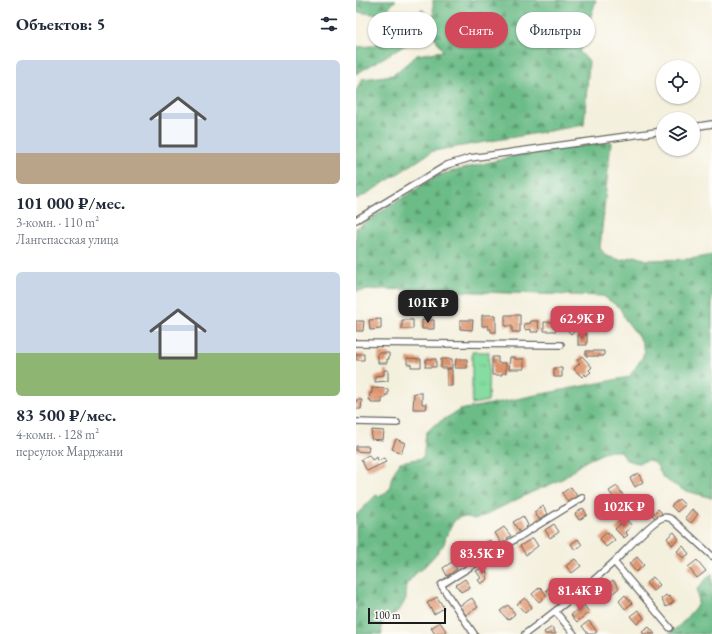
<!DOCTYPE html>
<html lang="ru">
<meta charset="utf-8">
<style>
:root{--surface:#fff;--page:#f6f6f7;--text:#1f2937;--muted:#747a83;--accent:#d1495b}
body{margin:0;font-family:"EB Garamond",serif;background:var(--page);color:var(--text);height:100vh;display:flex;flex-direction:column;font-size:15px;white-space:nowrap}
*{box-sizing:border-box;margin:0}
p{font-size:13px;color:var(--muted)}
.icon{flex:none;width:22px;height:22px;fill:none;stroke:currentColor;stroke-width:2;stroke-linecap:round;stroke-linejoin:round}
.map{position:relative;flex:1;overflow:hidden}
.panel{display:flex;flex-direction:column;background:var(--surface);width:356px}
.panel>*{flex:none}
.top-card{position:absolute;left:12px;top:12px;width:284px;height:36px;display:flex;gap:8px}
.buttons{position:absolute;left:300px;top:60px;display:grid;gap:8px}
.buttons a{display:grid;place-items:center;width:44px;height:44px;border-radius:50%;background:var(--surface);box-shadow:0 1px 3px #0004;font-size:20px}
.scale{position:absolute;left:12px;bottom:10px;width:78px;box-sizing:border-box;padding-left:4px;border:2px solid #1c1c1c;border-top:0;font-size:11px;line-height:14px;white-space:nowrap;color:#1c1c1c;-webkit-text-stroke:3px #fdfcf7;paint-order:stroke}
.price{position:absolute;translate:-50% -34px;padding:0 9px;border-radius:8px;background:var(--accent);color:#fff;font-size:13px;line-height:26px;filter:drop-shadow(0 1px 2px #0008)}
.price::after{content:'';position:absolute;left:50%;top:24px;width:12px;height:9px;margin-left:-6px;background:inherit;clip-path:polygon(0 0,100% 0,50% 100%)}
.price.current{background:#222;color:#fff}
ul{padding:0;list-style:none}
li{display:grid;align-content:center;gap:8px;height:212px;padding:0 16px}
li span{display:grid;place-items:center;height:124px;border-radius:6px;color:#555}
li>.icon{margin-inline-start:auto}
span .icon{width:72px;height:72px;fill:#fffc;stroke-width:1}
li b{font-size:17px}
h2{display:flex;justify-content:space-between;align-items:center;height:48px;padding:0 16px;font-size:17px}
.tag{padding:0 14px;border-radius:18px;background:var(--surface);box-shadow:0 1px 3px #0004;font-size:14px;line-height:36px}
.tag.current{background:var(--accent);color:#fff}
main{display:flex;flex:1;min-height:0}
.map>svg:first-child{display:block}
.grass{fill:url(#grass-tufts);stroke:#507c5e}
.forest{fill:url(#forest-firs);stroke:#446c52}
.building{fill:url(#building-back-hatch)}
.lines{fill:none;stroke-linecap:round;stroke-linejoin:round}
.minor-casing{stroke:#686660;stroke-width:8}
.minor{stroke:#fff;stroke-width:5.5}
</style>
<main>
<section class="panel">
<h2>Объектов: 5<svg class="icon" aria-label="filters" viewBox="0 0 24 24"><path d="M4 7h16M4 17h16"/><circle cx="9" cy="7" r="2"/><circle cx="15" cy="17" r="2"/></svg></h2>
<ul>
<li><span style="background:linear-gradient(#c9d6e8 75%,#b9a48a 0)"><svg class="icon" aria-label="home" viewBox="0 0 24 24"><path d="M3 11l9-7 9 7M6 9v11h12V9"/></svg></span><div><b>101 000 ₽/мес.</b><p>3-комн. · 110 m²</p><p>Лангепасская улица</p></div></li>
<li><span style="background:linear-gradient(#c9d6e8 65%,#8fb573 0)"><svg class="icon" aria-label="home" viewBox="0 0 24 24"><path d="M3 11l9-7 9 7M6 9v11h12V9"/></svg></span><div><b>83 500 ₽/мес.</b><p>4-комн. · 128 m²</p><p>переулок Марджани</p></div></li>
</ul>
</section>
<div class="map">
<svg width="356" height="634" viewBox="0 0 356 634">
<defs>
<pattern id="grass-tufts" width="24" height="20" patternUnits="userSpaceOnUse"><rect width="24" height="20" fill="#85dda1"/><path d="M3 7l-1-3M5 7V3M7 7l1-3M15 17l-1-3M17 17v-4M19 17l1-3" fill="none" stroke="#72bd8a"/></pattern>
<pattern id="forest-firs" width="22" height="20" patternUnits="userSpaceOnUse"><rect width="22" height="20" fill="#6cbc87"/><path d="M5 1l3.5 6h-7zM16 11l3.5 6h-7z" fill="#58986e"/></pattern>
<pattern id="building-back-hatch" width="6" height="6" patternUnits="userSpaceOnUse"><rect width="6" height="6" fill="#e3956c"/><path d="M-1 5l2 2M0 0l6 6M5-1l2 2" fill="none" stroke="#b77958"/></pattern>
</defs>
<rect width="100%" height="100%" fill="#fdfcf7"/>
<filter id="ink" filterUnits="userSpaceOnUse"><feTurbulence type="fractalNoise" baseFrequency=".025" numOctaves="2"/><feDisplacementMap in="SourceGraphic" scale="8" xChannelSelector="R" yChannelSelector="G"/><feConvolveMatrix kernelMatrix="1 2 1 2 8 2 1 2 1" color-interpolation-filters="sRGB"/></filter>
<filter id="wash" filterUnits="userSpaceOnUse"><feTurbulence type="fractalNoise" baseFrequency=".012" numOctaves="4" result="noise"/><feDisplacementMap in="SourceGraphic" scale="16" xChannelSelector="R" yChannelSelector="G"/><feGaussianBlur stdDeviation="0.9" result="paint"/><feColorMatrix in="noise" values="0 0 0 0 0 0 0 0 0 0 0 0 0 0 0 0 0 1.4 0 .05"/><feComposite in="paint" operator="in"/></filter>
<g filter="url(#wash)">
<rect width="100%" height="100%" fill="#f4f0de"/>
<!-- grass -->
<path class="grass" d="M116,352H133L132,401L116,404Z"/>
<!-- forest -->
<path class="forest" d="M0,0H40L26,15L0,12Z
M77,0H240L224,52L233,61L228,125L77,151L9,195L0,199V91L6,79L37,75L61,55L87,51L78,36Z
M66,9L69,12L66,35L0,74V47L16,46L43,32Z
M255,142L244,248L250,256L264,260L279,256L291,260L335,259L356,255V498L327,490L307,478L302,467L298,462L292,460L282,463L270,460L265,451H252L230,461L208,478L193,485L176,492L125,517L118,519L112,517H104L98,521L90,536L88,544L81,553L67,568L60,573L50,585V599L43,611L31,618L26,623L25,628L26,634H0V515L20,495L25,496C35,490 33,487 36,477C38,472 41,467 44,462L67,458L70,433L78,425L104,410L273,377L286,358L289,351L285,340L269,319L264,308L247,296L28,289L0,291V228L82,175L175,152Z
M356,573V634H313L325,624L342,604L341,589Z"/>
<g id="blocks">
<!-- building -->
<path class="building" d="M85,299H100V309H89V306H85Z
M215,310L222,317L224,316L228,320L215,334L210,329L214,324L208,317Z
M126,315H140V332H135V329H132V326H126Z
M149,315H164V332H156V326H149Z
M25,319V329L14,330L13,320Z
M46,320H57V329H46Z
M66,320H78V329H66Z
M104,320H117L116,330L104,329Z
M0,321H8L7,331H0Z
M174,321H182L183,332H175V329L169,330L168,324L175,323Z
M188,322H200V331H188Z
M222,334H231V345H222Z
M230,351H248V356H230Z
M22,353H33V359H31V363H22Z
M0,354H8V360H0Z
M226,356L236,367L233,370L235,372L230,376L229,374L226,377L218,369L224,363L221,360Z
M136,357H142V363H150V373H146V375H136Z
M154,357H159V359H168V369H153Z
M51,358L65,359V367H55V364H51Z
M70,359H80V367H69Z
M85,359H96V368H85Z
M100,359H111V368H99Z
M198,368H206V377H198Z
M91,369H96V386H91Z
M28,370H32V381L19,382V376L28,375Z
M16,388L32,389V395H29V398H26V403H15V400H13L14,393H16Z
M58,393H66V404H71L70,409H57Z
M0,400H6L5,409H0Z
M16,430L28,431L27,440L15,439Z
M40,439L49,443L45,453L36,449Z
M0,446H13L12,452L0,451Z
M13,455L16,460L21,457L22,461L28,458L30,462L11,471L5,459Z
M282,473L287,482L279,487L274,478Z
M261,486L267,495L259,500L253,491Z
M215,487L221,496L212,502L206,493Z
M323,499L329,505L321,512L315,506Z
M187,506L192,514L183,519L178,512Z
M227,508L231,515L223,520L219,514Z
M302,509L306,513L300,519L296,515Z
M336,509L342,514L335,523L329,518Z
M167,516L172,525L170,527L171,528L164,533L157,522Z
M270,519L276,526L269,532L272,535L268,538L259,529Z
M198,524L203,532L194,538L189,530Z
M148,527L155,536L151,538L152,540L146,544L139,533Z
M318,532L323,539L316,545L311,538Z
M250,533L252,534L253,533L259,540L250,547L244,539Z
M177,538L182,546L170,555L164,546Z
M222,539L226,545L219,550L215,544Z
M134,540L138,547L129,553L125,546Z
M327,546L333,554L327,558L321,551Z
M111,550L117,560L109,564L103,555Z
M152,552L155,558L146,564L142,558Z
M281,557L288,565L280,572L273,564Z
M219,559L225,566L216,573L210,566Z
M341,560L350,571L341,578L332,567Z
M96,562L101,569L91,576L87,568Z
M127,567L132,575L130,576L132,579L125,584L122,580L125,578L120,571Z
M297,577L304,585L297,591L290,583Z
M198,578L206,588L196,597L190,590L197,585L194,581Z
M109,579L114,587L105,592L100,585Z
M257,580L263,588L256,594L250,586Z
M184,587L191,595L183,602L176,594Z
M269,595L276,603L269,609L263,601Z
M310,595L312,597L313,596L318,602L310,607L305,599Z
M81,597L88,608L78,614L71,603Z
M116,598L122,607L110,615L103,606Z
M169,598L176,607L169,613L161,604Z
M225,601L233,612L221,622L215,615L223,608L221,605Z
M152,605L159,614L152,620L144,611Z
M282,610L288,618L281,624L274,616Z
M233,621L241,632L238,634H232L226,626Z
M84,622L90,631L85,634H79L75,628Z
M196,627L200,634H189L188,632Z
M293,627L299,634H288L286,632Z"/>
</g>
</g>
<g filter="url(#ink)">
<use href="#blocks" fill-opacity="0" stroke="#686660" stroke-width="1"/>
<g class="lines">
<defs>
<path id="minor" d="M337,127L356,124
M0,220L91,165L114,158L307,131
M0,343L205,345
M0,422L41,423
M258,562L314,628
M199,611L218,634
M118,634L85,585L226,498
M169,634C200,611 231,587 259,561C268,552 296,521 306,518C310,516 314,518 317,520L356,556"/>
</defs>
<!-- minor casing -->
<use href="#minor" class="minor-casing"/>
<!-- minor -->
<use href="#minor" class="minor"/>
</g>
</g>
</svg>
<div class="buttons">
<a><svg class="icon" aria-label="locate" viewBox="0 0 24 24"><circle cx="12" cy="12" r="6"/><path d="M12 2v4M12 18v4M2 12h4M18 12h4"/></svg></a>
<a><svg class="icon" aria-label="layers" viewBox="0 0 24 24"><path d="M12 4l9 5-9 5-9-5zM3 14l9 5 9-5"/></svg></a>
</div>
<div class="scale">100 m</div>
<b class="price current" style="left:72px;top:324px">101K ₽</b>
<b class="price" style="left:226px;top:340px">62.9K ₽</b>
<b class="price" style="left:268px;top:528px">102K ₽</b>
<b class="price" style="left:126px;top:575px">83.5K ₽</b>
<b class="price" style="left:224px;top:612px">81.4K ₽</b>
<div class="top-card">
<a class="tag">Купить</a>
<a class="tag current">Снять</a>
<a class="tag">Фильтры</a>
</div>
</div>
</main>
